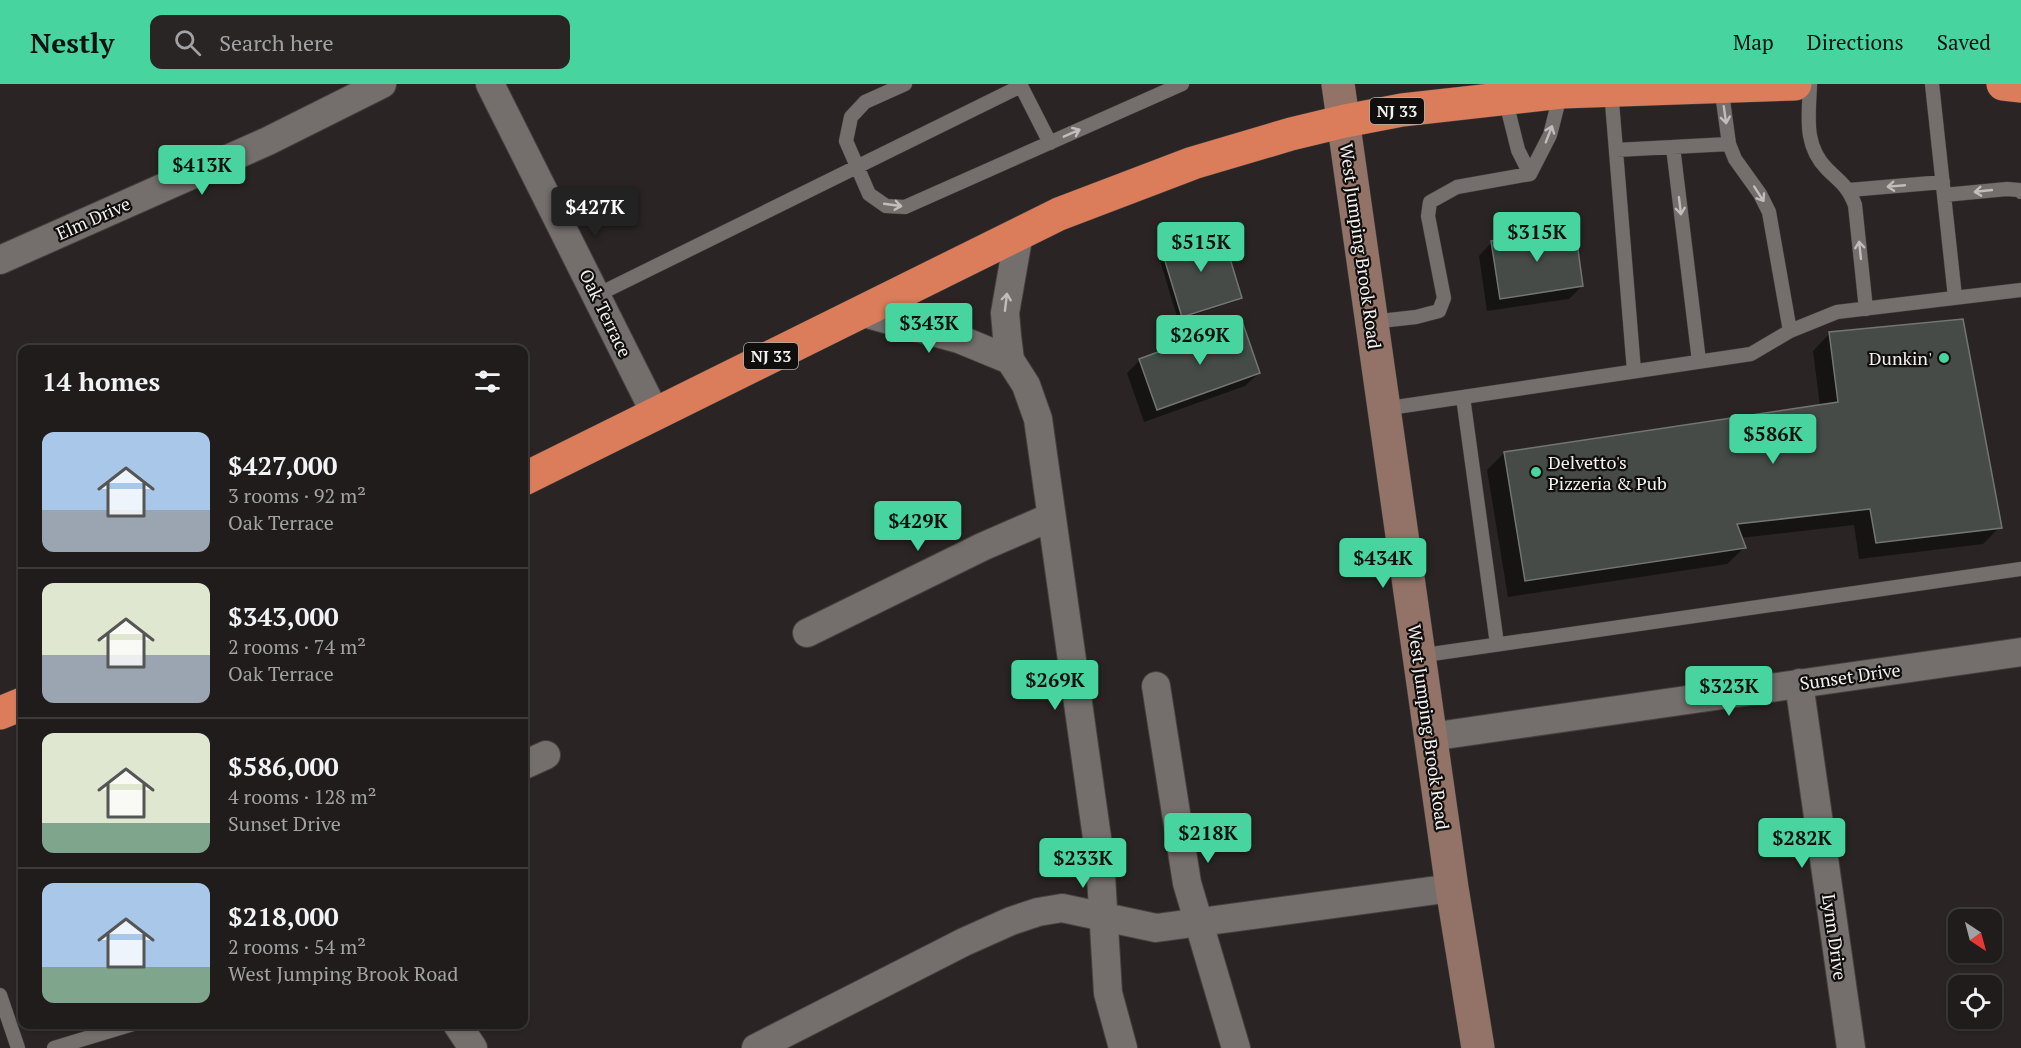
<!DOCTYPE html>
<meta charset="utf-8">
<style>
:root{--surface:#201c1b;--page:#282524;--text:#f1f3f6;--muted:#a2a1a3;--line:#3d3a3a;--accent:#47d49e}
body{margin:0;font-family:"PT Serif",serif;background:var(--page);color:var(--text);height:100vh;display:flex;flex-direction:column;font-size:22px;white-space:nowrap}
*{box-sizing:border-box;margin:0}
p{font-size:20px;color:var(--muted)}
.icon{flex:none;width:33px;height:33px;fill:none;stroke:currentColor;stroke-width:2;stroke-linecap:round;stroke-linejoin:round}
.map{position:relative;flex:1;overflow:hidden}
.side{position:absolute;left:18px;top:261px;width:510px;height:684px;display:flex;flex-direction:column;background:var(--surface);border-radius:12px;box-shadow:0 2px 4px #0004,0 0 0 2px var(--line)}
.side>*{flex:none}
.needle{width:39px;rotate:144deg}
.tools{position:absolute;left:1948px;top:825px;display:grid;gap:12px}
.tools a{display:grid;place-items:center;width:54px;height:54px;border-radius:12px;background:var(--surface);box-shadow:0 2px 4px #0004,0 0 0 2px var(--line);font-size:30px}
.price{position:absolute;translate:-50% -51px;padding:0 14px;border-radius:6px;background:var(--accent);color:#111;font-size:20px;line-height:39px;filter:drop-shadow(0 2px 3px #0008)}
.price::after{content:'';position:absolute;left:50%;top:36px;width:18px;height:14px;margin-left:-9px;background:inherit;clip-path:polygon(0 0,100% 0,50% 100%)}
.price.current{background:#222;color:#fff}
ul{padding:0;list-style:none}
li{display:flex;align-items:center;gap:18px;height:150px;padding:0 24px}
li+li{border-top:2px solid var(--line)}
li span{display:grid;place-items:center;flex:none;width:168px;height:120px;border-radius:12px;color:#555}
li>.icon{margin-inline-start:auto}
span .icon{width:72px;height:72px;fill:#fffc;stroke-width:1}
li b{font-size:26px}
h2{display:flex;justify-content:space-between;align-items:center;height:72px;padding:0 24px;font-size:26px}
header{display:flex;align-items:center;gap:36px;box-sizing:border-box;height:84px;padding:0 30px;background:var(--accent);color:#111}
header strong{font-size:28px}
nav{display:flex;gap:33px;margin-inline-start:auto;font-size:21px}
.search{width:420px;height:54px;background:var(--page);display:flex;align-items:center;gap:15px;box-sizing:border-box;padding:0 21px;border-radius:12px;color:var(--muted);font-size:22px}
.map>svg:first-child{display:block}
.shadow{fill:#0007}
.building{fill:#464b48;stroke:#717674;stroke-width:1.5}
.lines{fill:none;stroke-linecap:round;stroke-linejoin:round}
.lane-casing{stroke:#44413f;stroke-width:15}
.street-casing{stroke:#44413f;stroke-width:30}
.secondary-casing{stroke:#44413f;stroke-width:34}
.highway-casing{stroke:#44413f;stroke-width:34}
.lane{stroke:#746f6d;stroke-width:14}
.street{stroke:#746f6d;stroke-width:28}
.secondary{stroke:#937368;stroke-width:33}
.highway{stroke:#db7c5b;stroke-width:33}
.oneway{stroke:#c1bdbc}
.poi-dot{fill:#47d49e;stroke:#110f0e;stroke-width:2}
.labels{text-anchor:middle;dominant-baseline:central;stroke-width:4.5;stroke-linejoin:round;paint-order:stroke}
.shield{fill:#110f0e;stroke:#b0adac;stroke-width:1.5}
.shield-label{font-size:16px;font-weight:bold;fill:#f4f1f0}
.street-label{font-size:18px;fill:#f4f1f0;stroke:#110f0e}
.poi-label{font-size:18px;fill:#f4f1f0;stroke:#110f0e;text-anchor:end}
</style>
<header>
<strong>Nestly</strong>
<div class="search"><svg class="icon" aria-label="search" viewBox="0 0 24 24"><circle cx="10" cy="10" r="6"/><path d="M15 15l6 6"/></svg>Search here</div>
<nav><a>Map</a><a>Directions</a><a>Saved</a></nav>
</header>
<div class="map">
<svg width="2021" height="964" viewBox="0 0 2021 964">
<rect width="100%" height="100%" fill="#2a2524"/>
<!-- shadow -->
<path class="shadow" d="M1492,158L1582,202L1569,215L1487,227L1479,172Z
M1162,166L1240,213L1236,217L1178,236L1158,170Z
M1829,250L2000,443L1983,460L1859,475L1854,441L1740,454L1744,464L1727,480L1508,513L1487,386L1504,369L1820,322L1813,267Z
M1140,276L1259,289L1245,302L1144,338L1127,289Z"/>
<!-- building -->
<path class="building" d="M1575,144L1583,202L1500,215L1491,157Z
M1221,145L1242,214L1182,233L1161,164Z
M1963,235L2002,444L1876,459L1870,425L1737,440L1746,464L1525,497L1504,368L1838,318L1829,248Z
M1242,237L1260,289L1157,326L1139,275Z"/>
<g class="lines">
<defs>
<path id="lane" d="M905,0L865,18L851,33L846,57L869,110L886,122L905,123L1182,0
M1020,0L1050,59
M1810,0C1809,31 1803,61 1827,85C1840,98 1848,102 1855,121L1866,225
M1932,0L1955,213
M1721,2L1729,60L1735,75L1760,110L1769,128L1790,247
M1611,6L1634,287
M1505,14L1518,66L1530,90
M1673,63L1699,277
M1616,66L1729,60
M1530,90L1550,51L1561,8
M1849,106L1943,98
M1944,111L2007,105L2019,106L2021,108
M597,211L1021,2
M1371,238L1416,233L1439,227L1444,214L1428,132L1430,118L1457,103L1530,90
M1463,313L1497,560
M1383,325L1751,270L1790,247L1837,228L2021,206
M1418,572L2021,485
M0,911L18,964
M54,964L133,940"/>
<path id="street" d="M490,0L655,329
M1019,149L1005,229L1007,252L1010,276L1026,301L1038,335L1100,775L1108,909L1123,964
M0,176L268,57L382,0
M860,228L959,255L1010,276
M807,549L982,463L1051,433
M1799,599L1851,964
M1156,602L1187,799L1236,964
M1430,653L2021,568
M524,681L546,671
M457,940L473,964
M756,964L964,858L1011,837L1038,828L1062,824L1156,844L1452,804"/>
<path id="secondary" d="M1338,0L1452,804L1478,964"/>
<path id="highway" d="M2003,0L2021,2
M524,395L1059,130L1193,79L1291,50L1345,37L1402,26L1562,8L1795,0
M0,629L22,620"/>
</defs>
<!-- lane casing -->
<use href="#lane" class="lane-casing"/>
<!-- street casing -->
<use href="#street" class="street-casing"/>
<!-- secondary casing -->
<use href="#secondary" class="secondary-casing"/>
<!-- highway casing -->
<use href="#highway" class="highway-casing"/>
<!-- lane -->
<use href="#lane" class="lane"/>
<!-- street -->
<use href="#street" class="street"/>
<!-- secondary -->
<use href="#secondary" class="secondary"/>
<!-- highway -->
<use href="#highway" class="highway"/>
</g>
<!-- one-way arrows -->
<defs><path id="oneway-shaft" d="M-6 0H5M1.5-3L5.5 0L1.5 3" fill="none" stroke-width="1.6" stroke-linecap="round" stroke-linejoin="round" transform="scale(1.5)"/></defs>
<g class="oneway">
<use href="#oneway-shaft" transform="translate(1725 31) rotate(82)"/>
<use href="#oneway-shaft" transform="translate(1072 49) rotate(-24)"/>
<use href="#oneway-shaft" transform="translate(1549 50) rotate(-69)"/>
<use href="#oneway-shaft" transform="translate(1896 102) rotate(175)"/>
<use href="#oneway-shaft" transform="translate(1983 107) rotate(174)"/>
<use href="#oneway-shaft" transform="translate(1759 110) rotate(57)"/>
<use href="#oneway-shaft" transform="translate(893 121) rotate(8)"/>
<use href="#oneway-shaft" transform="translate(1680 122) rotate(83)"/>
<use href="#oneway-shaft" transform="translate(1860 166) rotate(-96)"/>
<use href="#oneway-shaft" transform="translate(1006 218) rotate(-83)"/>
</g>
<!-- markers -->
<g class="poi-dot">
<circle cx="1944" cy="274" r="6"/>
<circle cx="1536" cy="388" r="6"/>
</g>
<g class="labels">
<!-- shield labels -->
<g class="shield">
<rect x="1370" y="14" width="54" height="26" rx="4.5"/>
<rect x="744" y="259" width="54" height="26" rx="4.5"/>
</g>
<g class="shield-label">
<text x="1397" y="27">NJ 33</text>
<text x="771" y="272">NJ 33</text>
</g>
<!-- street labels -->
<g class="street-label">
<text transform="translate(93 134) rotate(-24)">Elm Drive</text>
<text transform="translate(1361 162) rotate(82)">West Jumping Brook Road</text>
<text transform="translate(606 229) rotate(64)">Oak Terrace</text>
<text transform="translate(1850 592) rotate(-8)">Sunset Drive</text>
<text transform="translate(1429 643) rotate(82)">West Jumping Brook Road</text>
<text transform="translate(1835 853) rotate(82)">Lynn Drive</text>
</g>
<!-- poi labels -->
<g class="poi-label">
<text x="1932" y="274">Dunkin'</text>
<text x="1548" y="378" text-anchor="start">Delvetto's<tspan x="1548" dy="21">Pizzeria &amp; Pub</tspan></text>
</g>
</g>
</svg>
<div class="tools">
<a><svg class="needle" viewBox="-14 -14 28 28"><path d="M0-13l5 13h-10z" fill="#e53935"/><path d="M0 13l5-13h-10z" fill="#a2a1a3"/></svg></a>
<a><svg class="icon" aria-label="locate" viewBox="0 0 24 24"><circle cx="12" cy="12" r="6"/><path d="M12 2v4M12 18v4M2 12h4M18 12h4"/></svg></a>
</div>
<b class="price" style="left:202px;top:112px">$413K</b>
<b class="price current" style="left:595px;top:154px">$427K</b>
<b class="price" style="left:1537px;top:179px">$315K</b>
<b class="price" style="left:1201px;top:189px">$515K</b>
<b class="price" style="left:929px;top:270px">$343K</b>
<b class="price" style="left:1200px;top:282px">$269K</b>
<b class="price" style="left:1773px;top:381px">$586K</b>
<b class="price" style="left:918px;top:468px">$429K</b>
<b class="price" style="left:1383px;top:505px">$434K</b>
<b class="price" style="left:1055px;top:627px">$269K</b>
<b class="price" style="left:1729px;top:633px">$323K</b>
<b class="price" style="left:1208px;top:780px">$218K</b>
<b class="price" style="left:1802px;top:785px">$282K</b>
<b class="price" style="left:1083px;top:805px">$233K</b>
<section class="side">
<h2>14 homes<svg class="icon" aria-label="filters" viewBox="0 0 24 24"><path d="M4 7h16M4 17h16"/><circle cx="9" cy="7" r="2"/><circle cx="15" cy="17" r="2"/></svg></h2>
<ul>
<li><span style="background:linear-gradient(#a9c7e8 65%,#9aa5b1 0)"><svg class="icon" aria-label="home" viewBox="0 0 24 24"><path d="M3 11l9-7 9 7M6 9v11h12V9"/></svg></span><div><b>$427,000</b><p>3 rooms · 92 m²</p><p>Oak Terrace</p></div></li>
<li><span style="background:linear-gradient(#dfe7d0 60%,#9aa5b1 0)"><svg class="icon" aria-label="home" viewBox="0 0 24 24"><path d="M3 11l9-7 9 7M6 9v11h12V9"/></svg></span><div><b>$343,000</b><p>2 rooms · 74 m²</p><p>Oak Terrace</p></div></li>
<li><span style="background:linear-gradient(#dfe7d0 75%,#7fa58c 0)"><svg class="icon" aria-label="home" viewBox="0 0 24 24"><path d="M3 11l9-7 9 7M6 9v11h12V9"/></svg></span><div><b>$586,000</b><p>4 rooms · 128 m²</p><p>Sunset Drive</p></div></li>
<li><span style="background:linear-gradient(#a9c7e8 70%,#7fa58c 0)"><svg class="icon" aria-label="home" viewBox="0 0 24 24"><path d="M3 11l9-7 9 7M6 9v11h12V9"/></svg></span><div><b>$218,000</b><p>2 rooms · 54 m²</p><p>West Jumping Brook Road</p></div></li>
</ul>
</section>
</div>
